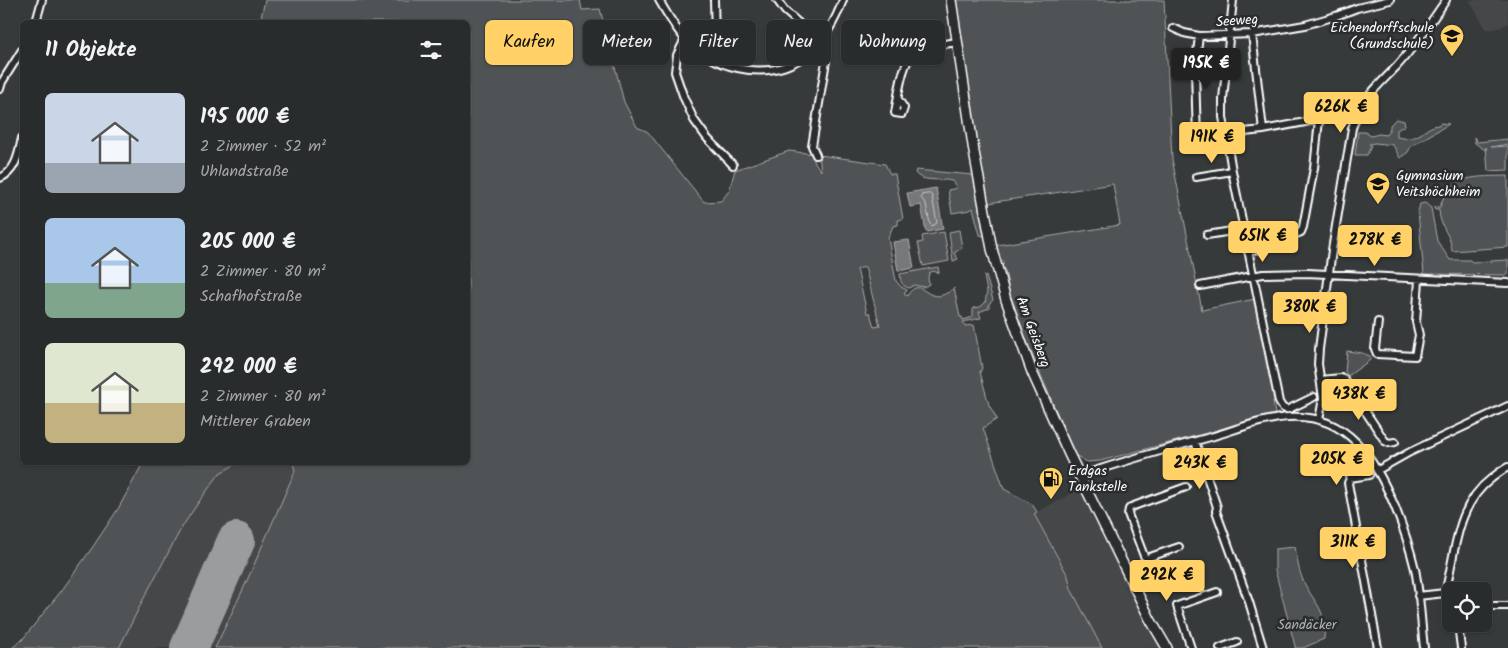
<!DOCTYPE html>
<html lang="de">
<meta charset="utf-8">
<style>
:root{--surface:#292c2c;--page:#313434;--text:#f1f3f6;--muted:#a5a7a9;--line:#454848;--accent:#ffd166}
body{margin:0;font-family:Kalam,sans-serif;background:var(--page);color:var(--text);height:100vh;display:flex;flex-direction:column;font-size:19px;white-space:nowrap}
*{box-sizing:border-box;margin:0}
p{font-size:16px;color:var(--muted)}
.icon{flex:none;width:28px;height:28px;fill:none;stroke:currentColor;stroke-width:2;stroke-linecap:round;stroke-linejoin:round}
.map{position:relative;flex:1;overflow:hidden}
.panel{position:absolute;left:20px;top:20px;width:450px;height:445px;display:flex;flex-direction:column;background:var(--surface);border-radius:8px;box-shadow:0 1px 4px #0004,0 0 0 1px var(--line)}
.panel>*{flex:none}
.top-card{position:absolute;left:485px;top:20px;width:475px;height:45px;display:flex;gap:10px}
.buttons{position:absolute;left:1442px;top:582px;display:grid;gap:10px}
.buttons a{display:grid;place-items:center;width:50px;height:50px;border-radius:8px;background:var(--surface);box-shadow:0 1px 4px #0004,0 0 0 1px var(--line);font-size:25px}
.price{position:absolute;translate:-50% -42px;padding:0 11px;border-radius:5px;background:var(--accent);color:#111;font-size:16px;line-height:32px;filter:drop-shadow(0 1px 2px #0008)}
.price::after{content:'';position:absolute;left:50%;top:30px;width:15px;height:11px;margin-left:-8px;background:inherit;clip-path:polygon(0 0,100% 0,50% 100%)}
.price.current{background:#222;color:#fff}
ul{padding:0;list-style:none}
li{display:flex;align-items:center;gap:15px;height:125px;padding:0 25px}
li span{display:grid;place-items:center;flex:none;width:140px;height:100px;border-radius:8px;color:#555}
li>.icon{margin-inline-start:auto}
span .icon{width:60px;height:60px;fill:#fffc;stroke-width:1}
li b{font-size:21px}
h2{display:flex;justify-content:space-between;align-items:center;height:60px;padding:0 25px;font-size:21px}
.chip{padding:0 18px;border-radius:8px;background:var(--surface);box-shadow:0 1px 4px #0004,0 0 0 1px var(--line);font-size:18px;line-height:45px}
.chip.current{background:var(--accent);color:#111}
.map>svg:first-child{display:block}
.built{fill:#444748}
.green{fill:#505354;stroke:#a8a9aa;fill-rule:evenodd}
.water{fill:#767879;stroke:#adaeaf}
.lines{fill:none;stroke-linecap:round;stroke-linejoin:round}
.shore{stroke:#c8c9c9;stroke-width:1}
.runway{stroke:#9b9c9d;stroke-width:38}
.street-casing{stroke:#fff;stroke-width:10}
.secondary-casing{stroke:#fff;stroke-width:12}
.street{stroke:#2a2d2e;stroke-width:6}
.secondary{stroke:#2a2d2e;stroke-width:9}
.labels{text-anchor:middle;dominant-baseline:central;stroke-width:5;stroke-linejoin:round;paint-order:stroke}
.street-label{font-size:14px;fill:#fff;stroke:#2a2d2e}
.poi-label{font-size:14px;fill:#fff;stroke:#2a2d2e;text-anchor:start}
.park-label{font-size:14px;fill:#b0b2b2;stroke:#2a2d2e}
</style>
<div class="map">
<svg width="1508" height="648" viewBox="0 0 1508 648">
<rect width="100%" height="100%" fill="#373a3b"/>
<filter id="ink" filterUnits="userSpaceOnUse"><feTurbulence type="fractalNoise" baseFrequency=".02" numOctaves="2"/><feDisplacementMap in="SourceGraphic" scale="10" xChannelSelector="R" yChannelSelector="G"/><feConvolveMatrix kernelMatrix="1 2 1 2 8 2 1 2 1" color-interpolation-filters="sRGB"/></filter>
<g filter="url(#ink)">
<!-- built -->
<path class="built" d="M1469,0H1508V23L1502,27L1495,29H1486Z
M238,463H293L295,471L246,583L215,648H119L144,598L182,527L198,503L220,473Z
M1079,489L1147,622L1161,648H1102L1071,589L1068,576L1034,514Z"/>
<!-- green -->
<path class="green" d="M265,0H580L582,10L600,9L624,102L637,127L648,132L704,202L721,201L729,191L735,170L789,151L813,154L814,161L821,171L819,155L885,164L890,174H895L903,219L898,220V225L893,226L888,238L896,281L901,287L907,290L904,294L907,296C923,271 926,312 954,288L960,317H962L963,320L973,317V308L980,307L985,303L987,292L984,276H986L993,300L989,304V308L979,312L981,318L963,322L965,326L974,325L982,368L980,372L989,405L997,419L983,428L1004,489L1032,504L1037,512L1034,514L1068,576L1071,589L1102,648H215L246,583L295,471L293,463L468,462V22H260ZM865,267L880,326L874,327L870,313H867L857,269Z
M956,0H1164L1172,159L1202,310L1255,299L1276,399L1273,401L1275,415L1100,461L1087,462L1075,455L1031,352L1010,294L1005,271L1002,265L1004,264L1002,260H1000L997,245L1120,225L1113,184L988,203L983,187Z
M1396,119L1404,121L1405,125L1397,130V137C1421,143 1423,126 1439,125L1440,123L1449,124L1411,146L1408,152L1400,158L1393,145L1375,143L1369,144L1371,146L1367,155H1355L1358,132H1365L1371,136L1379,134L1386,135L1390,128V125Z
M1474,137L1477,142L1508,139V144L1491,147L1508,146V170L1488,171L1486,147L1485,150L1475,143Z
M916,170L973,175L984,236L980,235L973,208L970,210L952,213L948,190L957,188L952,181C941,178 922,183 915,173Z
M1508,176V247L1452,251C1451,234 1440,229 1439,210H1435L1434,207H1440C1449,173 1479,177 1508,176Z
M1425,203L1431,208L1437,241L1450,260H1470L1472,262L1508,260V275L1424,274L1418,212L1420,204Z
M959,230L962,248L954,253L958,259L953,261L949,232Z
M944,232L949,261L923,266L918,243L923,242L922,236Z
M938,267L939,273L933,271L929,273L928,278L929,284L924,287L914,285L909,288C900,285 901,281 900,274Z
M1347,351L1362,353L1370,356V360L1348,376L1345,372Z
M143,463H238L220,473L198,503L182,527L144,598L119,648H12L22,640L62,590L92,548L118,509Z
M1295,547C1297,557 1298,568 1302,578C1313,604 1327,606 1324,639L1303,648H1295V646L1275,570V549Z"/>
<!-- water -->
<path class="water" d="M936,188L943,229L926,232L921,205L910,207L907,193Z
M909,240L914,268L898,271L893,242Z"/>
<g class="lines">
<!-- shore -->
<path class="shore" d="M930,194L932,196L937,223L932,226L930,224L926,204L921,198L922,195Z"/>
<!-- runway -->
<path class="runway" d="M189,648L236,541"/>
<defs>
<path id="street" d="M659,0C667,14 676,30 687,41C721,72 773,83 810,52C826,38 836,19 843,0
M777,0L785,11L819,41L825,49L826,61L812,146L816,155
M1233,0L1223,99V117L1232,171L1279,402C1282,407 1283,410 1289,409L1314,397
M36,22L42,0
M1173,28L1184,33L1199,36L1252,34L1305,25L1336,16L1357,8L1390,0
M1252,34L1263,130
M1199,36L1195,70L1197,139C1204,147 1211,143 1221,141L1225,134L1263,130L1358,112
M685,39L677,55L675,72L684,98L694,120L707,138L733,165
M902,47L908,50H917
M714,59L715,35L714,0
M0,89L2,82L22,50
M898,99L904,108L902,114L895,113C898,97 902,59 916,51C925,45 947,44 958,42
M1196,177L1232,171
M0,178C16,172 19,152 22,138
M1207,235L1244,229
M1248,252L1262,248L1301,232L1303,227L1314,168L1319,120
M1200,286L1263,274L1307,273L1508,283
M1378,322L1375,349L1377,354L1415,356L1419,335L1416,322L1419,280
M1321,380L1341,378L1344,379L1385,441L1389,443L1395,442
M1319,420L1323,398L1318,364L1319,349L1332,250L1352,128C1363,97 1376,88 1397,66C1415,46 1431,22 1446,0
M1195,441L1217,507L1216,511L1249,602L1263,648
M1378,470L1410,452L1508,406
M1369,475L1350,478L1348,483L1378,648
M1079,476C1124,461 1169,448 1214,436C1237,429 1263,419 1288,417C1348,413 1375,459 1395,507C1403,527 1410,548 1415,569C1420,594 1421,622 1424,648
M1179,547L1147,558L1144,556L1128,514L1129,509L1131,507L1186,487
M1445,593C1456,552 1455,506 1492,478C1497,474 1502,470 1508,467
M1418,596L1445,593L1451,596
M1484,606H1508
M1458,624L1461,648
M1191,648L1177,606L1217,592
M1220,648L1237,642"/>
<path id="secondary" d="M951,0L974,152L992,249L1006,300L1032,372L1069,454L1150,619L1167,648"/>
</defs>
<!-- street casing -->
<use href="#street" class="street-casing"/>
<!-- secondary casing -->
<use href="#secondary" class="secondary-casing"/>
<!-- street -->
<use href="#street" class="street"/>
<!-- secondary -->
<use href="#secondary" class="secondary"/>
</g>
</g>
<!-- icons -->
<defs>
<symbol id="school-pin" viewBox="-11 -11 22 30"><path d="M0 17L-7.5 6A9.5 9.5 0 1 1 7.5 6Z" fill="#ffd166" stroke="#2a2d2e"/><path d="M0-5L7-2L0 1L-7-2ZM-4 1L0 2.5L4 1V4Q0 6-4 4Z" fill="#111"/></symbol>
<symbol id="fuel-pin" viewBox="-11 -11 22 30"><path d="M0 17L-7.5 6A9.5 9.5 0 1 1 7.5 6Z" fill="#ffd166" stroke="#2a2d2e"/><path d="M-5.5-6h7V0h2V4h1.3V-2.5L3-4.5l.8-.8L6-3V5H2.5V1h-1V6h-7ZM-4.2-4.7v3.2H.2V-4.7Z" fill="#111"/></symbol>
</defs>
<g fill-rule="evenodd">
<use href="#school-pin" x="1438" y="22" width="28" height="38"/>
<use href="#school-pin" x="1364" y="170" width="28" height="38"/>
<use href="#fuel-pin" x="1037" y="465" width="28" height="38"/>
</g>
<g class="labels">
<!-- street labels -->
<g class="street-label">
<text transform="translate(1237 21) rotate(-4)">Seeweg</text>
<text transform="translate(1033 332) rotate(70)">Am Geisberg</text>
</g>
<!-- poi labels -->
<g class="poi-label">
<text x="1434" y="28" text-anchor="end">Eichendorffschule<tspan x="1434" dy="16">(Grundschule)</tspan></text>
<text x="1396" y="176">Gymnasium<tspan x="1396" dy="16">Veitshöchheim</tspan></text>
<text x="1068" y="471">Erdgas<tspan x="1068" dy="16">Tankstelle</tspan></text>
</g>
<!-- park labels -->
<g class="park-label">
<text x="1307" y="625">Sandäcker</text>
</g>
</g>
</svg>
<div class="buttons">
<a><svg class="icon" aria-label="locate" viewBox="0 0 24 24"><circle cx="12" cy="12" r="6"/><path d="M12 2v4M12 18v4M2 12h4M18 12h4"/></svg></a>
</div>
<b class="price current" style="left:1206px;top:90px">195K €</b>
<b class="price" style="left:1341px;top:134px">626K €</b>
<b class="price" style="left:1212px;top:164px">191K €</b>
<b class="price" style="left:1263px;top:263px">651K €</b>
<b class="price" style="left:1375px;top:267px">278K €</b>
<b class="price" style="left:1310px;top:334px">380K €</b>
<b class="price" style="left:1359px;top:421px">438K €</b>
<b class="price" style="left:1337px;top:486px">205K €</b>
<b class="price" style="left:1200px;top:490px">243K €</b>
<b class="price" style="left:1353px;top:569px">311K €</b>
<b class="price" style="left:1167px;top:602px">292K €</b>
<div class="top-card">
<a class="chip current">Kaufen</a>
<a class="chip">Mieten</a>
<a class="chip">Filter</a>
<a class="chip">Neu</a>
<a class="chip">Wohnung</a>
</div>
<section class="panel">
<h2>11 Objekte<svg class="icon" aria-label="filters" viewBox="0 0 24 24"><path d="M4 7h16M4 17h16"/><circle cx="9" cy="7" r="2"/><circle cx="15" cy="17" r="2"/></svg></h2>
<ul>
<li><span style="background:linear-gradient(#c9d6e8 70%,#9aa5b1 0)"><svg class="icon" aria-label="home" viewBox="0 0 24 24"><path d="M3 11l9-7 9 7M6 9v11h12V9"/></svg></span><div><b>195 000 €</b><p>2 Zimmer · 52 m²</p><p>Uhlandstraße</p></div></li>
<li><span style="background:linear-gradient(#a9c7e8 65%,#7fa58c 0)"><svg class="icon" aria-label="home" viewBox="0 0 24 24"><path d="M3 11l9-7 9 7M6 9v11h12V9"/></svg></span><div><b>205 000 €</b><p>2 Zimmer · 80 m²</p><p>Schafhofstraße</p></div></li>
<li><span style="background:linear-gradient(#dfe7d0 60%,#c2b280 0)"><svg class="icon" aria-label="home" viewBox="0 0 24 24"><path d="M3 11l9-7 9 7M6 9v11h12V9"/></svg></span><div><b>292 000 €</b><p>2 Zimmer · 80 m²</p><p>Mittlerer Graben</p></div></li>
</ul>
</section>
</div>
